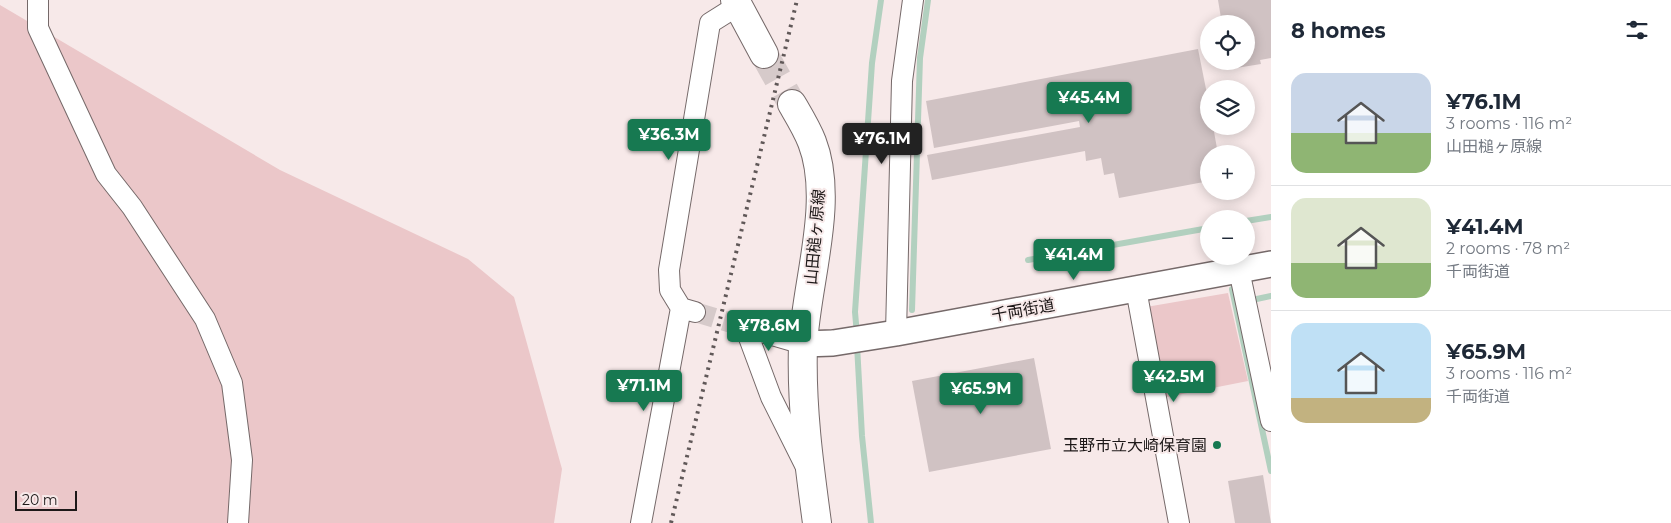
<!DOCTYPE html>
<meta charset="utf-8">
<style>
:root{--surface:#fff;--page:#f2f2f3;--text:#1f2937;--muted:#747a83;--line:#e0e1e3;--accent:#177951}
body{margin:0;font-family:Montserrat,"Noto Sans JP",sans-serif;background:var(--page);color:var(--text);height:100vh;display:flex;flex-direction:column;font-size:19px;white-space:nowrap}
*{box-sizing:border-box;margin:0}
p{font-size:16px;color:var(--muted)}
.icon{flex:none;width:28px;height:28px;fill:none;stroke:currentColor;stroke-width:2;stroke-linecap:round;stroke-linejoin:round}
.map{position:relative;flex:1;overflow:hidden}
.sheet{display:flex;flex-direction:column;background:var(--surface);width:400px}
.sheet>*{flex:none}
.controls{position:absolute;left:1200px;top:15px;display:grid;gap:10px}
.controls a{display:grid;place-items:center;width:55px;height:55px;border-radius:50%;background:var(--surface);box-shadow:0 2px 12px #0003;font-size:25px}
.scale{position:absolute;left:15px;bottom:12px;width:62px;box-sizing:border-box;padding-left:5px;border:2px solid #1d1818;border-top:0;font-size:14px;line-height:18px;white-space:nowrap;color:#1d1818;-webkit-text-stroke:4px #f7e9e9;paint-order:stroke}
.price{position:absolute;translate:-50% -42px;padding:0 11px;border-radius:5px;background:var(--accent);color:#fff;font-size:16px;line-height:32px;filter:drop-shadow(0 1px 2px #0008)}
.price::after{content:'';position:absolute;left:50%;top:30px;width:15px;height:11px;margin-left:-8px;background:inherit;clip-path:polygon(0 0,100% 0,50% 100%)}
.price.active{background:#222;color:#fff}
ul{padding:0;list-style:none}
li{display:flex;align-items:center;gap:15px;height:125px;padding:0 20px}
li+li{border-top:1px solid var(--line)}
li span{display:grid;place-items:center;flex:none;width:140px;height:100px;border-radius:15px;color:#555}
li>.icon{margin-inline-start:auto}
span .icon{width:60px;height:60px;fill:#fffc;stroke-width:1}
li b{font-size:21px}
h2{display:flex;justify-content:space-between;align-items:center;height:60px;padding:0 20px;font-size:21px}
main{display:flex;flex:1;min-height:0}
.map>svg:first-child{display:block}
.green{fill:#ebc7c9}
.lines{fill:none;stroke-linecap:round;stroke-linejoin:round}
.stream{stroke:#b2d0bf;stroke-width:6}
.building{fill:#d0c2c3}
.minor-tunnel{stroke:#d6caca;stroke-width:20;stroke-dasharray:20 10;stroke-linecap:butt}
.secondary-tunnel{stroke:#d6caca;stroke-width:28;stroke-dasharray:28 14;stroke-linecap:butt}
.minor-casing{stroke:#756969;stroke-width:22}
.tertiary-casing{stroke:#756969;stroke-width:28}
.secondary-casing{stroke:#756969;stroke-width:30}
.minor{stroke:#fff;stroke-width:20}
.tertiary{stroke:#fff;stroke-width:25}
.secondary{stroke:#fff;stroke-width:28}
.rail{stroke:#605858;stroke-width:4;stroke-dasharray:2.5 5;stroke-linecap:butt}
.poi-dot{fill:#177951;stroke:#f7e9e9;stroke-width:2}
.labels{text-anchor:middle;dominant-baseline:central;stroke-width:4;stroke-linejoin:round;paint-order:stroke}
.street-label{font-size:16px;fill:#1d1818;stroke:#f7e9e9}
.poi-label{font-size:16px;fill:#1d1818;stroke:#f7e9e9;text-anchor:end}
</style>
<main>
<div class="map">
<svg width="1271" height="523" viewBox="0 0 1271 523">
<rect width="100%" height="100%" fill="#f7e9e9"/>
<!-- green -->
<path class="green" d="M0,5L280,170L468,259L514,297L562,469L554,523H0Z
M1228,293L1248,381L1162,398L1146,307Z"/>
<g class="lines">
<!-- stream -->
<path class="stream" d="M1246,221L1271,217
M1028,260L1209,228
M1232,289L1271,471
M1252,300L1271,296
M912,310L920,58L928,0
M857,335L855,312L872,63L881,0
M857,345L862,436L871,523"/>
</g>
<!-- building -->
<path class="building" d="M1218,0H1271V58L1260,60L1261,64L1230,69L1228,61H1246V24H1222Z
M1198,49L1209,104V126H1213L1218,154H1209V181L1119,198L1114,173L1104,175L1101,158L1086,161L1085,151L932,180L927,155L1080,127L1079,121L934,148L926,101Z
M1034,358L1051,449L929,472L912,381Z
M1263,475L1271,523H1235L1228,481Z"/>
<g class="lines">
<!-- minor-tunnel -->
<path class="minor-tunnel" d="M695,312L745,327"/>
<!-- secondary-tunnel -->
<path class="secondary-tunnel" d="M764,54L792,104"/>
<defs>
<path id="minor" d="M38,0V28L106,174L132,207L205,319L232,383L242,460L238,523
M1239,270L1271,421
M1136,289L1179,523
M695,312L681,308L670,290L669,270L710,23L737,6
M745,327L771,397L805,465
M745,327L803,344
M896,333L902,81L913,0
M641,523L681,308"/>
<path id="tertiary" d="M803,344L833,343L896,333L1271,264"/>
<path id="secondary" d="M735,0L764,54
M792,104C799,116 807,129 812,142C835,201 806,283 803,345C801,405 809,464 817,523"/>
</defs>
<!-- minor casing -->
<use href="#minor" class="minor-casing"/>
<!-- tertiary casing -->
<use href="#tertiary" class="tertiary-casing"/>
<!-- secondary casing -->
<use href="#secondary" class="secondary-casing"/>
<!-- minor -->
<use href="#minor" class="minor"/>
<!-- tertiary -->
<use href="#tertiary" class="tertiary"/>
<!-- secondary -->
<use href="#secondary" class="secondary"/>
<!-- rail -->
<path class="rail" d="M671,523L797,0"/>
</g>
<!-- markers -->
<circle class="poi-dot" cx="1217" cy="445" r="5"/>
<g class="labels">
<!-- street labels -->
<g class="street-label">
<text transform="translate(815 237) rotate(-85)">山田槌ヶ原線</text>
<text transform="translate(1023 310) rotate(-10)">千両街道</text>
</g>
<!-- poi labels -->
<g class="poi-label">
<text x="1207" y="445">玉野市立大崎保育園</text>
</g>
</g>
</svg>
<div class="controls">
<a><svg class="icon" aria-label="locate" viewBox="0 0 24 24"><circle cx="12" cy="12" r="6"/><path d="M12 2v4M12 18v4M2 12h4M18 12h4"/></svg></a>
<a><svg class="icon" aria-label="layers" viewBox="0 0 24 24"><path d="M12 4l9 5-9 5-9-5zM3 14l9 5 9-5"/></svg></a>
<a>+</a>
<a>−</a>
</div>
<div class="scale">20 m</div>
<b class="price" style="left:1089px;top:124px">¥45.4M</b>
<b class="price" style="left:669px;top:161px">¥36.3M</b>
<b class="price active" style="left:882px;top:165px">¥76.1M</b>
<b class="price" style="left:1074px;top:281px">¥41.4M</b>
<b class="price" style="left:769px;top:352px">¥78.6M</b>
<b class="price" style="left:1174px;top:403px">¥42.5M</b>
<b class="price" style="left:644px;top:412px">¥71.1M</b>
<b class="price" style="left:981px;top:415px">¥65.9M</b>
</div>
<section class="sheet">
<h2>8 homes<svg class="icon" aria-label="filters" viewBox="0 0 24 24"><path d="M4 7h16M4 17h16"/><circle cx="9" cy="7" r="2"/><circle cx="15" cy="17" r="2"/></svg></h2>
<ul>
<li><span style="background:linear-gradient(#c9d6e8 60%,#8fb573 0)"><svg class="icon" aria-label="home" viewBox="0 0 24 24"><path d="M3 11l9-7 9 7M6 9v11h12V9"/></svg></span><div><b>¥76.1M</b><p>3 rooms · 116 m²</p><p>山田槌ヶ原線</p></div></li>
<li><span style="background:linear-gradient(#dfe7d0 65%,#8fb573 0)"><svg class="icon" aria-label="home" viewBox="0 0 24 24"><path d="M3 11l9-7 9 7M6 9v11h12V9"/></svg></span><div><b>¥41.4M</b><p>2 rooms · 78 m²</p><p>千両街道</p></div></li>
<li><span style="background:linear-gradient(#bfe0f5 75%,#c2b280 0)"><svg class="icon" aria-label="home" viewBox="0 0 24 24"><path d="M3 11l9-7 9 7M6 9v11h12V9"/></svg></span><div><b>¥65.9M</b><p>3 rooms · 116 m²</p><p>千両街道</p></div></li>
</ul>
</section>
</main>
